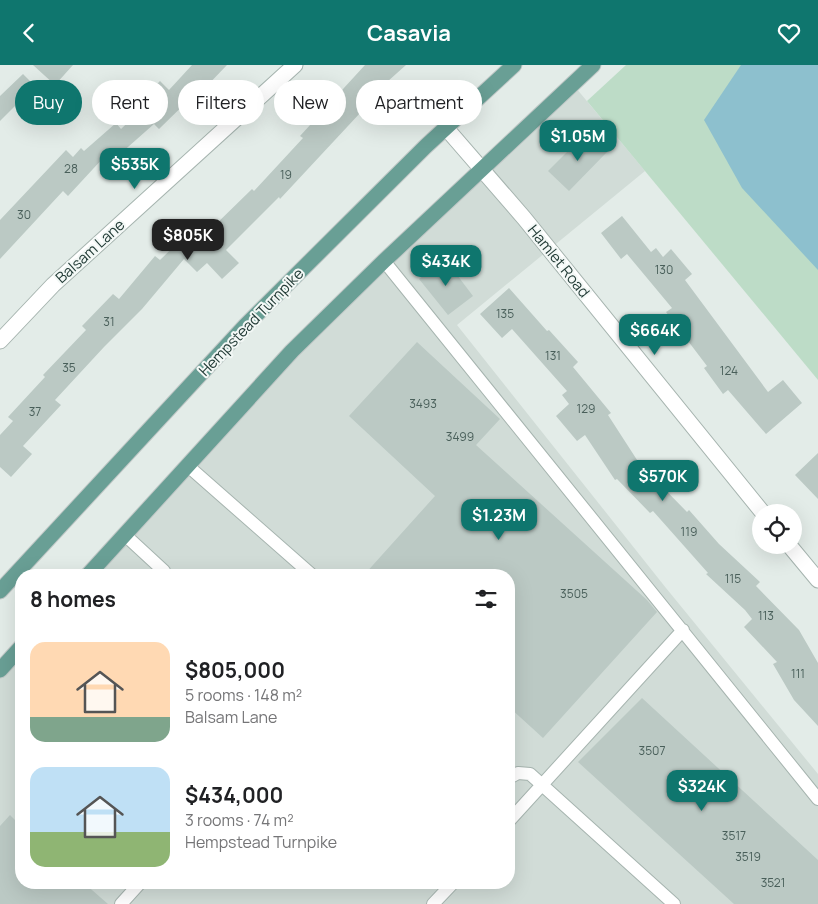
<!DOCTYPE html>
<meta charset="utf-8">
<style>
:root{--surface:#fff;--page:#f6f6f6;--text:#202124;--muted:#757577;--accent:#0f766e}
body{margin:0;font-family:Manrope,sans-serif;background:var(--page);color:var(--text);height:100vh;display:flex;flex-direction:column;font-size:19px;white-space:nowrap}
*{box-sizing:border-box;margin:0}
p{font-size:16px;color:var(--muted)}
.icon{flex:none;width:28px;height:28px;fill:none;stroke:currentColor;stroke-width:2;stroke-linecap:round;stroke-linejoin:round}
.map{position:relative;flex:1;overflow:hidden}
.panel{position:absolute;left:15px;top:504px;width:500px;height:320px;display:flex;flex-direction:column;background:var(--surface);border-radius:20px;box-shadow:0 5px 20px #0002}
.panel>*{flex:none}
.guide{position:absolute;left:15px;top:15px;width:500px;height:45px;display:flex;gap:10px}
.buttons{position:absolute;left:752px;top:439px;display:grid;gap:10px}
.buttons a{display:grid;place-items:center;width:50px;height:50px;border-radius:50%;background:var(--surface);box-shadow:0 5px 20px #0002;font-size:25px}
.price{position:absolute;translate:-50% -42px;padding:0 11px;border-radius:10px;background:var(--accent);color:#fff;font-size:16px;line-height:32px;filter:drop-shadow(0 1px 2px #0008)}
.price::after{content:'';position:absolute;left:50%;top:30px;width:15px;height:11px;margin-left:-8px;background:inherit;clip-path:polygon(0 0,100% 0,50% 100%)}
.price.selected{background:#222;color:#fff}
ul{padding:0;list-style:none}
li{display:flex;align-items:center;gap:15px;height:125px;padding:0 15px}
li span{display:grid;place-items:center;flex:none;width:140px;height:100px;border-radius:15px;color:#555}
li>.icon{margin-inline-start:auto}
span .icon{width:60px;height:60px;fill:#fffc;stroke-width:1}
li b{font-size:21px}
h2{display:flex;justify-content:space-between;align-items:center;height:60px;padding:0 15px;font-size:21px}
.pill{padding:0 18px;border-radius:22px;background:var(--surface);box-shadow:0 5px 20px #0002;font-size:18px;line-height:45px}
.pill.selected{background:var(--accent);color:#fff}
header{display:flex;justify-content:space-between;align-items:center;height:65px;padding:0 15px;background:var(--accent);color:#fff;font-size:22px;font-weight:700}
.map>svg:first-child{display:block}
.built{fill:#d1dcd7}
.green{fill:#bddcc7}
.water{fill:#8dc0ce}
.building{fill:#bbc9c4}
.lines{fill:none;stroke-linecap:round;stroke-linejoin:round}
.lane-casing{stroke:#a6b4af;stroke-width:14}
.street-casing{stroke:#a6b4af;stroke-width:17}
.primary-casing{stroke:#c1c8c7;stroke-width:17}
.lane{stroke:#fff;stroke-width:12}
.street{stroke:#fff;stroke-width:15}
.primary{stroke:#699f95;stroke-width:15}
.labels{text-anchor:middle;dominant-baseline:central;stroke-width:4;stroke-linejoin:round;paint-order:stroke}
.number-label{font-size:12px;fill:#495f5a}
.street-label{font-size:15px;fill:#233c37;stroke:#f3f8f6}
</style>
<header><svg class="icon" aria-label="back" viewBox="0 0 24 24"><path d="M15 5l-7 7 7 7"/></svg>Casavia<svg class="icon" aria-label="heart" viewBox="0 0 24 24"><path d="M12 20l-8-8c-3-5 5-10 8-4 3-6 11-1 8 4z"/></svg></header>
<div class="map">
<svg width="818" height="839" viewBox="0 0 818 839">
<rect width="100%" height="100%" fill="#e3ece8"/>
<!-- built -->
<path class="built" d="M576,23L645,106L457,260L666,523L818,709V839H0V611L21,588V818H509V510H94L384,196Z"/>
<!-- green -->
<path class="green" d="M626,0H818V315L587,36Z"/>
<!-- water -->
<path class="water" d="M741,0H818V205L742,123L704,55Z"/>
<!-- building -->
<path class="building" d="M33,0H73L55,20Z
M192,0H227L202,26L200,24L159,64L154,59L111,97L105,91L68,131L63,126L0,194V155L66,85L73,92L81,83L84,86L116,58L121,64L151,35L146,30L160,16L169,25Z
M365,0H406L387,17L388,18L280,134L279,132L226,185L239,198L222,214L207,198L197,207L184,194L142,244L104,282L55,335L61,340L23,381L32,389L11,412L0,402V370L13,356L8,352L45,312L43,310L86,265L82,261L113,229L119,234L155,191L160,195L202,154L211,164L252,124L254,126L303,73L300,71Z
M23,9L35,21L0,56V31Z
M587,67L607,87L569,126L548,106Z
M622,151L651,187L656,183L663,192L671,184L692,209L685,215L768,327L783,315L802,338L766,369L728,325L723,329L704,303L707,301L666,247L672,243L627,189L621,194L601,168Z
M445,194L473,231L448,250L419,214Z
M509,223L547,266L549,265L578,297L573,302L611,348L608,350L639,398L687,447L689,445L719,479L760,517L756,521L799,565L818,598V661L794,635L773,599L777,597L744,562L752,554L745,545L706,509L708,508L653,446L650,448L617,414L615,415L585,370L577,376L556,351L569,339L562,330L567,326L512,264L502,273L480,249Z
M417,277L500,354L476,380L647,535L657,547L543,673L509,642V510H364L435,431L349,351Z
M818,388V434L795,410Z
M642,633L818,795V839H734L578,697Z
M10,750L21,761V818H84L108,839H0V761Z"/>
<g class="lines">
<defs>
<path id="lane" d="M384,196L818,734
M188,401L312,510
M125,470L164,506
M509,713L518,708L530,709L674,839
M509,756L683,565
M121,839L140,818
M433,839L453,818"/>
<path id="street" d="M446,63L524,153L763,448
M0,276L53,220L295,0
M789,480L818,515"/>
<path id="primary" d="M88,510L292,286L384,196L593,0
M0,526L245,261L426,81L514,0
M0,605L21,582"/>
</defs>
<!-- lane casing -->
<use href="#lane" class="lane-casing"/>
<!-- street casing -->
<use href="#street" class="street-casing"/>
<!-- primary casing -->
<use href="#primary" class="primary-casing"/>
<!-- lane -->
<use href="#lane" class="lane"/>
<!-- street -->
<use href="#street" class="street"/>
<!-- primary -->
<use href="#primary" class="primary"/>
</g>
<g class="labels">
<!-- number labels -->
<g class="number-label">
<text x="71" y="103">28</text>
<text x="286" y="109">19</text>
<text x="24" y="149">30</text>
<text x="664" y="204">130</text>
<text x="505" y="248">135</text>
<text x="109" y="256">31</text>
<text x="553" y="290">131</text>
<text x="69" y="302">35</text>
<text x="729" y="305">124</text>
<text x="423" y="338">3493</text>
<text x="586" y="343">129</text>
<text x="35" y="346">37</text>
<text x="460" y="371">3499</text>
<text x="689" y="466">119</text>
<text x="733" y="513">115</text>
<text x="574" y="528">3505</text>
<text x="766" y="550">113</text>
<text x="798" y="608">111</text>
<text x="652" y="685">3507</text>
<text x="734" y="770">3517</text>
<text x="748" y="791">3519</text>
<text x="773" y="817">3521</text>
</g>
<!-- street labels -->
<g class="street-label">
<text transform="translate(90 186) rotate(-42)">Balsam Lane</text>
<text transform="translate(559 196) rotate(51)">Hamlet Road</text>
<text transform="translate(251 257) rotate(-46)">Hempstead Turnpike</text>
</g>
</g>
</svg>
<div class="buttons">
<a><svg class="icon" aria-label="locate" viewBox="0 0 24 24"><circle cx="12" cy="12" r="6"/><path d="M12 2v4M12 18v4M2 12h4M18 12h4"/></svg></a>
</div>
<b class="price" style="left:578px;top:97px">$1.05M</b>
<b class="price" style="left:135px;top:125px">$535K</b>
<b class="price selected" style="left:188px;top:196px">$805K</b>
<b class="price" style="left:446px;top:222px">$434K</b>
<b class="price" style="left:655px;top:291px">$664K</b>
<b class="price" style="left:663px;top:437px">$570K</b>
<b class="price" style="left:499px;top:476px">$1.23M</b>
<b class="price" style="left:702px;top:747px">$324K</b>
<div class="guide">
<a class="pill selected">Buy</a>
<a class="pill">Rent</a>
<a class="pill">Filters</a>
<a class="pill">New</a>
<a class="pill">Apartment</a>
</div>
<section class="panel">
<h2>8 homes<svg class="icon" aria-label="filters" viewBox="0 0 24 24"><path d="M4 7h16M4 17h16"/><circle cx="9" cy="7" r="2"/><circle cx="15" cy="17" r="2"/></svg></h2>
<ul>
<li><span style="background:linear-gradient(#ffd9b3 75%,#7fa58c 0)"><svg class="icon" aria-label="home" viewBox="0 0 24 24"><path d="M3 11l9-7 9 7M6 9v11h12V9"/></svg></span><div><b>$805,000</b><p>5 rooms · 148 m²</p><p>Balsam Lane</p></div></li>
<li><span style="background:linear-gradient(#bfe0f5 65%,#8fb573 0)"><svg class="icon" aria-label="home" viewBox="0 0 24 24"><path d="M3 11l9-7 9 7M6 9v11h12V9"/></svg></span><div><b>$434,000</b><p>3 rooms · 74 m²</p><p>Hempstead Turnpike</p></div></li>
</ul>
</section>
</div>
